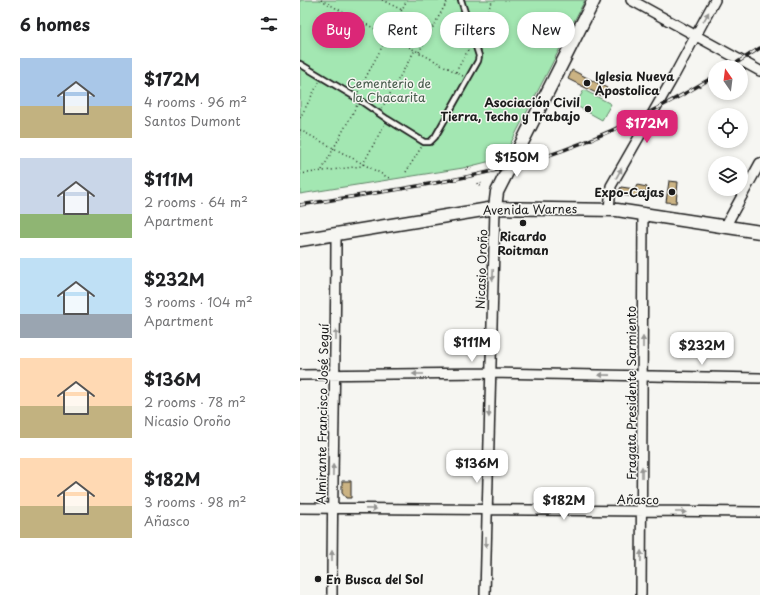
<!DOCTYPE html>
<meta charset="utf-8">
<style>
:root{--surface:#fff;--page:#f2f2f2;--text:#202124;--muted:#757577;--accent:#db2777}
body{margin:0;font-family:"Playpen Sans",sans-serif;background:var(--page);color:var(--text);height:100vh;display:flex;flex-direction:column;font-size:15px;white-space:nowrap}
*{box-sizing:border-box;margin:0}
p{font-size:13px;color:var(--muted)}
.icon{flex:none;width:22px;height:22px;fill:none;stroke:currentColor;stroke-width:2;stroke-linecap:round;stroke-linejoin:round}
.map{position:relative;flex:1;overflow:hidden}
.side{display:flex;flex-direction:column;background:var(--surface);width:300px}
.side>*{flex:none}
.top-card{position:absolute;left:12px;top:12px;width:380px;height:36px;display:flex;gap:8px}
.needle{width:26px;rotate:346deg}
.fabs{position:absolute;left:408px;top:60px;display:grid;gap:8px}
.fabs a{display:grid;place-items:center;width:40px;height:40px;border-radius:50%;background:var(--surface);box-shadow:0 2px 6px #0003;font-size:20px}
.price{position:absolute;translate:-50% -34px;padding:0 9px;border-radius:8px;background:#fff;color:#222;font-size:13px;line-height:26px;filter:drop-shadow(0 1px 2px #0008)}
.price::after{content:'';position:absolute;left:50%;top:24px;width:12px;height:9px;margin-left:-6px;background:inherit;clip-path:polygon(0 0,100% 0,50% 100%)}
.price.active{background:var(--accent);color:#fff}
ul{padding:0;list-style:none}
li{display:flex;align-items:center;gap:12px;height:100px;padding:0 20px}
li span{display:grid;place-items:center;flex:none;width:112px;height:80px;border-radius:0px;color:#555}
li>.icon{margin-inline-start:auto}
span .icon{width:48px;height:48px;fill:#fffc;stroke-width:1}
li b{font-size:17px}
h2{display:flex;justify-content:space-between;align-items:center;height:48px;padding:0 20px;font-size:17px}
.pill{padding:0 14px;border-radius:18px;background:var(--surface);box-shadow:0 2px 6px #0003;font-size:14px;line-height:36px}
.pill.active{background:var(--accent);color:#fff}
main{display:flex;flex:1;min-height:0}
.map>svg:first-child{display:block}
.green{fill:#a3e7b2;stroke:#608267}
.building{fill:#cbb383;stroke:#1c1c1c}
.lines{fill:none;stroke-linecap:round;stroke-linejoin:round}
.lane-casing{stroke:#1c1c1c;stroke-width:8}
.street-casing{stroke:#1c1c1c;stroke-width:12}
.secondary-casing{stroke:#1c1c1c;stroke-width:15}
.path{stroke:#1c1c1c;stroke-width:1.5;stroke-dasharray:1 3;stroke-linecap:butt}
.lane{stroke:#f6f6f2;stroke-width:4.5}
.street{stroke:#f6f6f2;stroke-width:9}
.secondary{stroke:#f6f6f2;stroke-width:12}
.rail-casing{stroke:#1c1c1c;stroke-width:3.5}
.rail{stroke:#f6f6f2;stroke-width:2;stroke-dasharray:6;stroke-linecap:butt}
.oneway{fill:#949492}
.poi-dot{fill:#1c1c1c;stroke:#f6f6f2;stroke-width:1.5}
.labels{text-anchor:middle;dominant-baseline:central;stroke-width:3;stroke-linejoin:round;paint-order:stroke}
.poi-label{font-size:12px;font-weight:bold;fill:#1c1c1c;stroke:#f6f6f2;text-anchor:start}
.park-label{font-size:12px;fill:#445949;stroke:#f6f6f2}
.street-label{font-size:12px;fill:#1c1c1c;stroke:#f6f6f2}
</style>
<main>
<section class="side">
<h2>6 homes<svg class="icon" aria-label="filters" viewBox="0 0 24 24"><path d="M4 7h16M4 17h16"/><circle cx="9" cy="7" r="2"/><circle cx="15" cy="17" r="2"/></svg></h2>
<ul>
<li><span style="background:linear-gradient(#a9c7e8 60%,#c2b280 0)"><svg class="icon" aria-label="home" viewBox="0 0 24 24"><path d="M3 11l9-7 9 7M6 9v11h12V9"/></svg></span><div><b>$172M</b><p>4 rooms · 96 m²</p><p>Santos Dumont</p></div></li>
<li><span style="background:linear-gradient(#c9d6e8 70%,#8fb573 0)"><svg class="icon" aria-label="home" viewBox="0 0 24 24"><path d="M3 11l9-7 9 7M6 9v11h12V9"/></svg></span><div><b>$111M</b><p>2 rooms · 64 m²</p><p>Apartment</p></div></li>
<li><span style="background:linear-gradient(#bfe0f5 70%,#9aa5b1 0)"><svg class="icon" aria-label="home" viewBox="0 0 24 24"><path d="M3 11l9-7 9 7M6 9v11h12V9"/></svg></span><div><b>$232M</b><p>3 rooms · 104 m²</p><p>Apartment</p></div></li>
<li><span style="background:linear-gradient(#ffd9b3 60%,#c2b280 0)"><svg class="icon" aria-label="home" viewBox="0 0 24 24"><path d="M3 11l9-7 9 7M6 9v11h12V9"/></svg></span><div><b>$136M</b><p>2 rooms · 78 m²</p><p>Nicasio Oroño</p></div></li>
<li><span style="background:linear-gradient(#ffd9b3 60%,#c2b280 0)"><svg class="icon" aria-label="home" viewBox="0 0 24 24"><path d="M3 11l9-7 9 7M6 9v11h12V9"/></svg></span><div><b>$182M</b><p>3 rooms · 98 m²</p><p>Añasco</p></div></li>
</ul>
</section>
<div class="map">
<svg width="460" height="595" viewBox="0 0 460 595">
<rect width="100%" height="100%" fill="#f6f6f2"/>
<filter id="ink" filterUnits="userSpaceOnUse"><feTurbulence type="fractalNoise" baseFrequency=".025" numOctaves="2"/><feDisplacementMap in="SourceGraphic" scale="8" xChannelSelector="R" yChannelSelector="G"/><feConvolveMatrix kernelMatrix="1 2 1 2 8 2 1 2 1" color-interpolation-filters="sRGB"/></filter>
<g filter="url(#ink)">
<!-- green -->
<path class="green" d="M0,0H285L203,158L163,168L0,194Z
M284,90L311,104L302,120L275,105Z"/>
<!-- building -->
<path class="building" d="M272,70L307,88L302,96L268,79Z
M369,181L378,182L376,203L366,202Z
M337,185L347,187L345,198L320,195L319,191L321,187L335,189Z
M42,481H51V498H46L42,493Z"/>
<g class="lines">
<defs>
<path id="lane" d="M0,64L55,97L87,119L124,142H130L135,137L178,61L179,56L161,0"/>
<path id="street" d="M331,0L460,71
M309,210L311,186L374,76L415,0
M425,227L460,163
M0,375L190,373L460,378
M0,508L460,512
M32,595C32,475 36,354 36,234
M185,595L195,208
M341,595L343,214"/>
<path id="secondary" d="M195,208L197,192L294,0
M0,240L195,208L317,210L460,232"/>
</defs>
<!-- lane casing -->
<use href="#lane" class="lane-casing"/>
<!-- street casing -->
<use href="#street" class="street-casing"/>
<!-- secondary casing -->
<use href="#secondary" class="secondary-casing"/>
<!-- path -->
<path class="path" d="M21,0L163,76
M82,0L102,10
M177,32L193,0
M119,52L148,0
M156,72L170,46
M58,92L107,0
M82,108L115,50
M0,118L19,82
M0,130L91,179
M22,170L57,105
M166,170V168L170,167L171,169
M106,172L122,146
M0,174L62,166L84,125
M178,183L179,186L182,185L181,183"/>
<!-- lane -->
<use href="#lane" class="lane"/>
<!-- street -->
<use href="#street" class="street"/>
<!-- secondary -->
<use href="#secondary" class="secondary"/>
<defs>
<path id="rail" d="M430,67L460,48
M0,205C72,193 146,184 217,165C287,146 353,113 415,76"/>
</defs>
<!-- rail casing -->
<use href="#rail" class="rail-casing"/>
<!-- rail -->
<use href="#rail" class="rail"/>
</g>
<!-- one-way arrows -->
<defs><path id="oneway-solid" d="M-6-.8H1V-3.2L6.5 0L1 3.2V.8H-6Z"/></defs>
<g class="oneway">
<use href="#oneway-solid" transform="translate(406 17) rotate(-61)"/>
<use href="#oneway-solid" transform="translate(319 173) rotate(-61)"/>
<use href="#oneway-solid" transform="translate(193 275) rotate(92)"/>
<use href="#oneway-solid" transform="translate(36 335) rotate(-90)"/>
<use href="#oneway-solid" transform="translate(343 342) rotate(-90)"/>
<use href="#oneway-solid" transform="translate(118 374) rotate(180)"/>
<use href="#oneway-solid" transform="translate(304 375) rotate(-179)"/>
<use href="#oneway-solid" transform="translate(189 412) rotate(91)"/>
<use href="#oneway-solid" transform="translate(33 470) rotate(-89)"/>
<use href="#oneway-solid" transform="translate(342 472) rotate(-90)"/>
<use href="#oneway-solid" transform="translate(71 509) rotate(1)"/>
<use href="#oneway-solid" transform="translate(381 512)"/>
<use href="#oneway-solid" transform="translate(186 542) rotate(91)"/>
<use href="#oneway-solid" transform="translate(32 556) rotate(-90)"/>
<use href="#oneway-solid" transform="translate(341 556) rotate(-89)"/>
</g>
</g>
<!-- markers -->
<g class="poi-dot">
<circle cx="287" cy="83" r="4"/>
<circle cx="288" cy="109" r="4"/>
<circle cx="372" cy="192" r="4"/>
<circle cx="223" cy="223" r="4"/>
<circle cx="18" cy="579" r="4"/>
</g>
<g class="labels">
<!-- poi labels -->
<g class="poi-label">
<text x="295" y="76">Iglesia Nueva<tspan x="295" dy="14">Apostolica</tspan></text>
<text x="280" y="102" text-anchor="end">Asociación Civil<tspan x="280" dy="14">Tierra, Techo y Trabajo</tspan></text>
<text x="364" y="192" text-anchor="end">Expo-Cajas</text>
<text x="223" y="236" text-anchor="middle">Ricardo<tspan x="223" dy="14">Roitman</tspan></text>
<text x="26" y="579">En Busca del Sol</text>
</g>
<!-- park labels -->
<g class="park-label">
<text x="89" y="83">Cementerio de<tspan x="89" dy="14">la Chacarita</tspan></text>
</g>
<!-- street labels -->
<g class="street-label">
<text transform="translate(230 209) rotate(-1)">Avenida Warnes</text>
<text transform="translate(181 269) rotate(-88)">Nicasio Oroño</text>
<text transform="translate(331 393) rotate(-90)">Fragata Presidente Sarmiento</text>
<text transform="translate(22 414) rotate(-89)">Almirante Francisco José Seguí</text>
<text transform="translate(338 499) rotate(1)">Añasco</text>
</g>
</g>
</svg>
<div class="fabs">
<a><svg class="needle" viewBox="-14 -14 28 28"><path d="M0-13l5 13h-10z" fill="#e53935"/><path d="M0 13l5-13h-10z" fill="#757577"/></svg></a>
<a><svg class="icon" aria-label="locate" viewBox="0 0 24 24"><circle cx="12" cy="12" r="6"/><path d="M12 2v4M12 18v4M2 12h4M18 12h4"/></svg></a>
<a><svg class="icon" aria-label="layers" viewBox="0 0 24 24"><path d="M12 4l9 5-9 5-9-5zM3 14l9 5 9-5"/></svg></a>
</div>
<b class="price active" style="left:347px;top:144px">$172M</b>
<b class="price" style="left:217px;top:178px">$150M</b>
<b class="price" style="left:172px;top:363px">$111M</b>
<b class="price" style="left:402px;top:366px">$232M</b>
<b class="price" style="left:177px;top:484px">$136M</b>
<b class="price" style="left:264px;top:521px">$182M</b>
<div class="top-card">
<a class="pill active">Buy</a>
<a class="pill">Rent</a>
<a class="pill">Filters</a>
<a class="pill">New</a>
</div>
</div>
</main>
